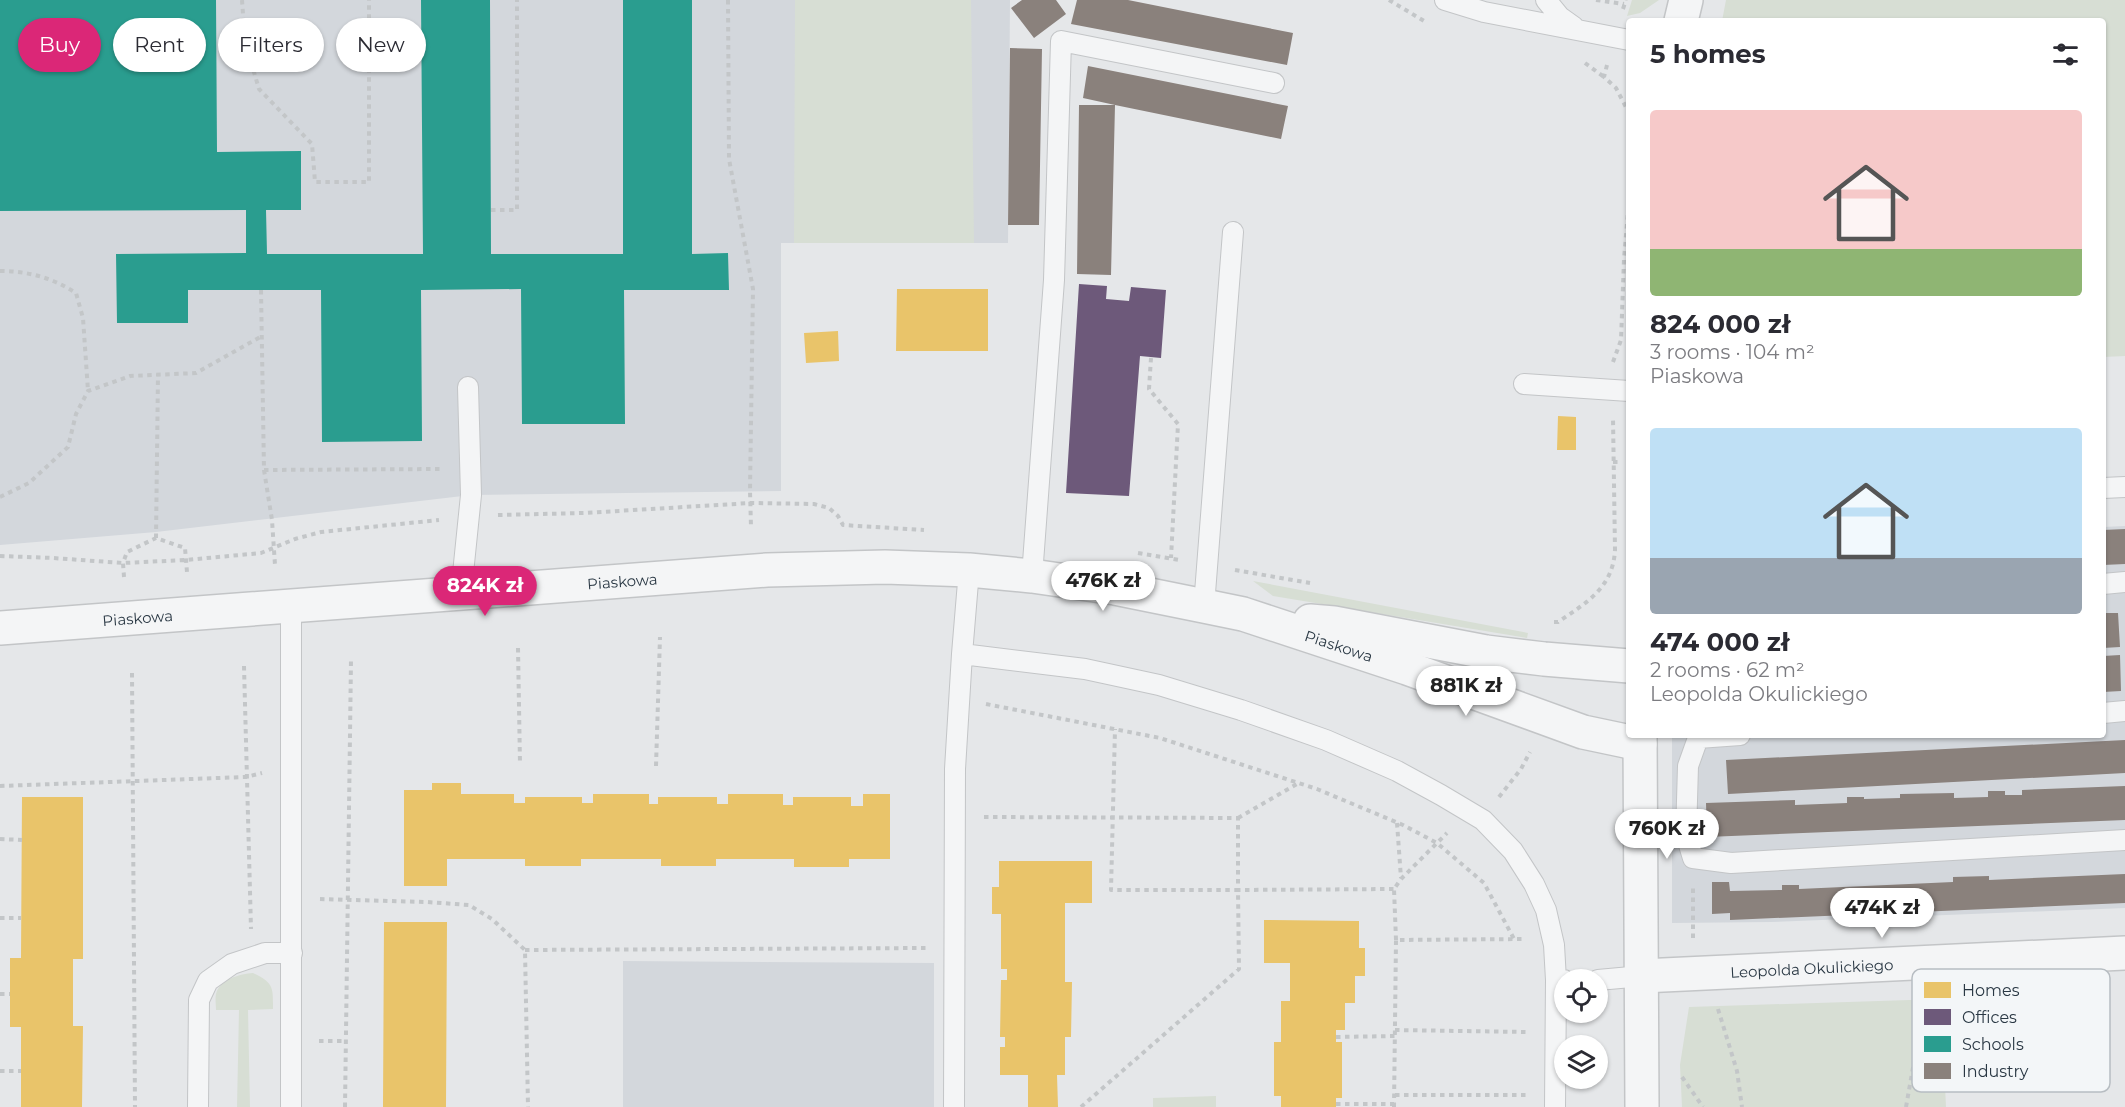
<!DOCTYPE html>
<meta charset="utf-8">
<style>
:root{--surface:#fff;--page:#f7f7f7;--text:#2b2b33;--muted:#7c7c81;--accent:#db2777}
body{margin:0;font-family:Montserrat,sans-serif;background:var(--page);color:var(--text);height:100vh;display:flex;flex-direction:column;font-size:22px;white-space:nowrap}
*{box-sizing:border-box;margin:0}
p{font-size:20px;color:var(--muted)}
.icon{flex:none;width:33px;height:33px;fill:none;stroke:currentColor;stroke-width:2;stroke-linecap:round;stroke-linejoin:round}
.map{position:relative;flex:1;overflow:hidden}
.sheet{position:absolute;left:1626px;top:18px;width:480px;height:720px;display:flex;flex-direction:column;background:var(--surface);border-radius:6px;box-shadow:0 2px 4px #0004}
.sheet>*{flex:none}
.banner{position:absolute;left:18px;top:18px;width:570px;height:54px;display:flex;gap:12px}
.buttons{position:absolute;left:1554px;top:969px;display:grid;gap:12px}
.buttons a{display:grid;place-items:center;width:54px;height:54px;border-radius:50%;background:var(--surface);box-shadow:0 2px 4px #0004;font-size:30px}
.price{position:absolute;translate:-50% -51px;padding:0 14px;border-radius:21px;background:#fff;color:#222;font-size:20px;line-height:39px;filter:drop-shadow(0 2px 3px #0008)}
.price::after{content:'';position:absolute;left:50%;top:36px;width:18px;height:14px;margin-left:-9px;background:inherit;clip-path:polygon(0 0,100% 0,50% 100%)}
.price.on{background:var(--accent);color:#fff}
ul{padding:0;list-style:none}
li{display:grid;align-content:center;gap:12px;height:318px;padding:0 24px}
li span{display:grid;place-items:center;height:186px;border-radius:6px;color:#555}
li>.icon{margin-inline-start:auto}
span .icon{width:108px;height:108px;fill:#fffc;stroke-width:1}
li b{font-size:26px}
h2{display:flex;justify-content:space-between;align-items:center;height:72px;padding:0 24px;font-size:26px}
.tag{padding:0 21px;border-radius:27px;background:var(--surface);box-shadow:0 2px 4px #0004;font-size:21px;line-height:54px}
.tag.on{background:var(--accent);color:#fff}
.map>svg:first-child{display:block}
.built{fill:#d3d7dc}
.green{fill:#d7ded4}
.homes{fill:#e9c46a}
.offices{fill:#6d597a}
.schools{fill:#2a9d8f}
.industry{fill:#8a817c}
.lines{fill:none;stroke-linecap:round;stroke-linejoin:round}
.service-casing{stroke:#c3c5c7;stroke-width:22}
.minor-casing{stroke:#c3c5c7;stroke-width:36}
.tertiary-casing{stroke:#c3c5c7;stroke-width:36}
.path{stroke:#c3c6c8;stroke-width:4;stroke-dasharray:4.5 4.5;stroke-linecap:butt}
.service{stroke:#f4f5f6;stroke-width:20}
.minor{stroke:#f4f5f6;stroke-width:33}
.tertiary{stroke:#f4f5f6;stroke-width:33}
.labels{text-anchor:middle;dominant-baseline:central;stroke-width:6;stroke-linejoin:round;paint-order:stroke}
.street-label{font-size:15px;fill:#2a3844;stroke:#f3f6f8}
.key{fill:#f3f6f8;stroke:#b7bdc2;stroke-width:1.5}
.key-label{font-size:16px;fill:#2a3844}
</style>
<div class="map">
<svg width="2125" height="1107" viewBox="0 0 2125 1107">
<rect width="100%" height="100%" fill="#e5e7e9"/>
<!-- built -->
<path class="built" d="M0,0H1010L1008,243H781V491L471,495L156,532L0,545Z
M2125,526V908L1771,922L1672,923V735H2103V527Z
M623,961L934,963V1107H623Z"/>
<!-- green -->
<path class="green" d="M795,0H971L974,243H794Z
M1632,0H1659L1640,13L1627,16Z
M1726,0H2125V356L2103,357V21H1722Z
M1253,581L1528,633L1527,638L1273,596Z
M253,973C274,983 273,987 273,1009L248,1010L250,1107H237L239,1010H216C216,1005 215,999 216,994C220,979 240,974 253,973Z
M1941,999L1946,1107H1682L1680,1065L1689,1007Z
M1216,1096V1107H1153V1098Z"/>
<!-- homes -->
<path class="homes" d="M897,289H988V351H896Z
M838,331L839,361L806,363L804,333Z
M1558,416L1576,417V450H1557Z
M432,783H461V794H514V803H525V797H582V803H593V794H649V804H658V797H717V804H728V794H783V805H793V797H851V806H863V794H890V859H849V867H794V859H716V866H661V859H581V866H525V859H447V886H404V790H432Z
M22,797H83V959H73V1026H83L82,1107H21V1027H10V958H21Z
M999,861H1092V903H1065V982H1072L1071,1037H1065V1075H1057L1058,1107H1028V1075H1000V1047H1005V1037H1000L1001,980H1007V969H1001V914H992V887H999Z
M1264,920L1359,921V948H1365V976H1355V1003H1345V1030H1336V1042H1342V1098H1336V1107H1281V1096H1274V1042H1281V1001H1290V963H1264Z
M384,922H447L446,1107H383Z"/>
<!-- offices -->
<path class="offices" d="M1079,284L1107,286L1106,299L1129,301L1131,287L1166,290L1161,358L1140,356L1129,496L1066,493Z"/>
<!-- schools -->
<path class="schools" d="M0,0H216L217,152L301,151V210H266L267,254H423L421,0H490L491,254H623V0H692V254L728,253L729,290H624L625,424H522L521,289L421,290L422,441L322,442L321,290H188V323H117L116,254L246,253V210L0,211Z"/>
<!-- industry -->
<path class="industry" d="M1022,0H1056L1066,14L1034,38L1011,8Z
M1077,0H1128L1293,33L1287,65L1071,24Z
M1010,48L1042,49L1039,225H1008Z
M1088,66L1288,106L1281,139L1115,105L1111,275L1077,274L1079,105H1115L1083,98Z
M2125,529V564L2103,565V530Z
M2103,613H2118L2120,647L2103,648Z
M2120,655L2121,691L2103,692V656Z
M2125,740V773L1728,794L1726,760Z
M2125,786V820L1707,837L1706,803L1795,800V805L1847,803V797H1864V799L1900,798V794L1954,793V798L1988,797V791H2005V795H2022V790Z
M2125,874V903L1730,920V913L1712,914V882H1729L1730,891L1782,890V885H1799V889L1953,882V877L1989,876V880Z"/>
<g class="lines">
<defs>
<path id="service" d="M1445,0L1484,12L1629,40
M1546,0L1560,17L1574,27
M1524,384L1629,391
M2103,488L2125,487
M969,570L962,654L1085,669L1159,685L1241,710L1326,740L1397,771L1441,795L1483,820L1513,851L1534,884L1546,910L1554,945L1556,980H1564
M1032,576L1054,280L1061,41L1274,83
M2103,584L2125,582
M461,593L471,495L468,387
M1204,606L1233,232
M291,607V1107
M2103,713L2125,711
M1740,735L1698,738L1688,766L1686,835L1693,858L1731,863L2125,840
M1598,980L1642,976
M198,1107L199,1000L208,981L232,964L265,953H292
M954,1107L955,769L962,654
M1555,1107L1556,980"/>
<g id="minor">
<path d="M1310,621L1334,623L1486,652L1544,659L1629,666"/>
<path id="s1" d="M0,628L767,570L885,567L969,570L1032,576L1115,588L1204,606L1243,614L1407,668L1583,732L1640,744"/>
<path id="s2" d="M1642,976L2125,953"/>
</g>
<path id="tertiary" d="M1681,21L1686,0
M1640,735L1642,1107"/>
</defs>
<!-- service casing -->
<use href="#service" class="service-casing"/>
<!-- minor casing -->
<use href="#minor" class="minor-casing"/>
<!-- tertiary casing -->
<use href="#tertiary" class="tertiary-casing"/>
<!-- path -->
<path class="path" d="M242,0L245,42L259,89L312,144L315,182H369V0
M728,0L729,159L753,289L750,491L751,527
M1389,0L1424,21
M1596,0L1624,4
M1623,9L1626,0
M1585,63L1604,77
M1607,65L1604,77L1616,88L1629,113
M491,210H517V0
M0,271C28,271 53,278 76,293L83,318L88,391
M261,290L264,470L272,520L275,565
M1151,358L1149,389L1178,424L1171,558
M1613,362L1621,340L1624,259L1629,200
M1613,462H1621
M264,470L441,469
M0,497L29,483L68,447L76,414L88,391L130,376L196,373L262,336
M498,515L584,513L751,503L814,504L829,508L838,516L843,525L924,530
M156,538L158,374
M1138,553L1180,560
M0,556L53,558L123,563L186,560L261,553L295,539L321,532L439,520
M1235,570L1310,583
M124,577L123,563L127,552L156,538L185,548L187,572
M1554,622H1558C1586,603 1613,588 1615,550L1613,418
M518,648L520,764
M244,666L251,929
M132,673L135,1107
M986,704L1160,738L1317,789L1403,825L1437,843L1484,883L1514,939
M656,766L660,637
M0,786L246,777L262,773
M1499,797L1521,769L1530,752
M984,817L1238,818V890L1394,889
M1238,818L1297,784
M1397,823L1401,878
M0,839L22,840
M320,899L427,902L469,905L492,919L525,950L528,1107
M0,918H21
M1693,938V886
M1396,940L1394,889L1401,879L1447,833
M525,950L926,948
M0,994H10
M1718,1009L1737,1071L1742,1107
M1395,1030L1527,1032
M1336,1037L1395,1036
M319,1041H345
M0,1071H21
M1682,1077L1703,1107
M1395,1095H1526
M1336,1104H1394
M345,1107L351,660
M1081,1107L1239,969L1238,890H1111L1115,729
M1394,1107L1396,940L1525,939
M1906,1107L1919,1034L1917,998"/>
<!-- service -->
<use href="#service" class="service"/>
<!-- minor -->
<use href="#minor" class="minor"/>
<!-- tertiary -->
<use href="#tertiary" class="tertiary"/>
</g>
<g class="labels">
<!-- street labels -->
<g class="street-label">
<text stroke="none"><textPath href="#s1" startOffset="624">Piaskowa</textPath></text>
<text stroke="none"><textPath href="#s1" startOffset="138">Piaskowa</textPath></text>
<text stroke="none"><textPath href="#s1" startOffset="1350">Piaskowa</textPath></text>
<text stroke="none"><textPath href="#s2" startOffset="170">Leopolda Okulickiego</textPath></text>
</g>
</g>
<!-- legend -->
<rect x="1912" y="969" width="198" height="123" rx="9" class="key"/>
<rect x="1924" y="982" width="27" height="16" fill="#e9c46a"/>
<rect x="1924" y="1009" width="27" height="16" fill="#6d597a"/>
<rect x="1924" y="1036" width="27" height="16" fill="#2a9d8f"/>
<rect x="1924" y="1063" width="27" height="16" fill="#8a817c"/>
<g class="key-label">
<text x="1962" y="996">Homes</text>
<text x="1962" y="1023">Offices</text>
<text x="1962" y="1050">Schools</text>
<text x="1962" y="1077">Industry</text>
</g>
</svg>
<div class="buttons">
<a><svg class="icon" aria-label="locate" viewBox="0 0 24 24"><circle cx="12" cy="12" r="6"/><path d="M12 2v4M12 18v4M2 12h4M18 12h4"/></svg></a>
<a><svg class="icon" aria-label="layers" viewBox="0 0 24 24"><path d="M12 4l9 5-9 5-9-5zM3 14l9 5 9-5"/></svg></a>
</div>
<b class="price" style="left:1103px;top:612px">476K zł</b>
<b class="price on" style="left:485px;top:617px">824K zł</b>
<b class="price" style="left:1466px;top:717px">881K zł</b>
<b class="price" style="left:1667px;top:860px">760K zł</b>
<b class="price" style="left:1882px;top:939px">474K zł</b>
<div class="banner">
<a class="tag on">Buy</a>
<a class="tag">Rent</a>
<a class="tag">Filters</a>
<a class="tag">New</a>
</div>
<section class="sheet">
<h2>5 homes<svg class="icon" aria-label="filters" viewBox="0 0 24 24"><path d="M4 7h16M4 17h16"/><circle cx="9" cy="7" r="2"/><circle cx="15" cy="17" r="2"/></svg></h2>
<ul>
<li><span style="background:linear-gradient(#f6c9c9 75%,#8fb573 0)"><svg class="icon" aria-label="home" viewBox="0 0 24 24"><path d="M3 11l9-7 9 7M6 9v11h12V9"/></svg></span><div><b>824 000 zł</b><p>3 rooms · 104 m²</p><p>Piaskowa</p></div></li>
<li><span style="background:linear-gradient(#bfe0f5 70%,#9aa5b1 0)"><svg class="icon" aria-label="home" viewBox="0 0 24 24"><path d="M3 11l9-7 9 7M6 9v11h12V9"/></svg></span><div><b>474 000 zł</b><p>2 rooms · 62 m²</p><p>Leopolda Okulickiego</p></div></li>
</ul>
</section>
</div>
